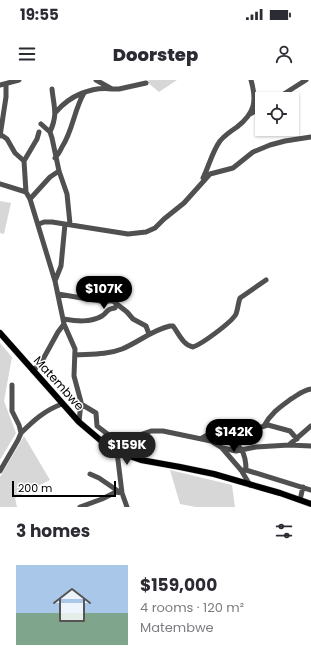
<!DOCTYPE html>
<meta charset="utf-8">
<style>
:root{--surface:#fff;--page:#f2f2f3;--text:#2b2b33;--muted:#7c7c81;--accent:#000}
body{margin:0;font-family:Poppins,sans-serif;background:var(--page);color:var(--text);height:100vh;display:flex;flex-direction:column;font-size:15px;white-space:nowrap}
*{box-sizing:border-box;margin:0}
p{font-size:13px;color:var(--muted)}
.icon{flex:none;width:22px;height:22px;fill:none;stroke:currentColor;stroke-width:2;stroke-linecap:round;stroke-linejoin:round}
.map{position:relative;height:427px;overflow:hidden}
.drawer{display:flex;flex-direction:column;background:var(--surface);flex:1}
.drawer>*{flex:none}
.tools{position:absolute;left:255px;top:12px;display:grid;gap:8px}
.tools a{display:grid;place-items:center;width:44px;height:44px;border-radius:0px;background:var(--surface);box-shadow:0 1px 3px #0004;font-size:20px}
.scale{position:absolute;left:12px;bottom:10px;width:104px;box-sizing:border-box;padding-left:4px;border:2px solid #000;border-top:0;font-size:11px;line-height:14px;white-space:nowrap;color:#000;-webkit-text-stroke:3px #fff;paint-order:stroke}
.price{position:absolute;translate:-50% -34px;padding:0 9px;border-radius:14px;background:var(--accent);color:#fff;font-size:13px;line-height:26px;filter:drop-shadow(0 1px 2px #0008)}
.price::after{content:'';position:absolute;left:50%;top:24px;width:12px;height:9px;margin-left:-6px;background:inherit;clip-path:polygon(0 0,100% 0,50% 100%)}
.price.on{background:#222;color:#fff}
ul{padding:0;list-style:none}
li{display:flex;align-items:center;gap:12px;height:100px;padding:0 16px}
li span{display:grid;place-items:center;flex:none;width:112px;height:80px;border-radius:0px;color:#555}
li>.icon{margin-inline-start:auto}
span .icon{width:48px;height:48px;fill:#fffc;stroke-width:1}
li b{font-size:17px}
h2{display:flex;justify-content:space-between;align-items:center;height:48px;padding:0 16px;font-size:17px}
.status{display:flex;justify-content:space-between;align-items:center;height:28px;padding:0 20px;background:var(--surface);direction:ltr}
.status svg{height:11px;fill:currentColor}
header{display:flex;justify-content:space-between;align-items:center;height:52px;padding:0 16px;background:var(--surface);font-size:18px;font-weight:800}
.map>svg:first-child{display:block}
.green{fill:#d7d7d7}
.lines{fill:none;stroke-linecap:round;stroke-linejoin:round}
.major-casing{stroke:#dbdbdb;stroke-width:7}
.minor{stroke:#505050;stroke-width:5}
.major{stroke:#000;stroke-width:6}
.labels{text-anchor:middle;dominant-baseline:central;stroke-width:3;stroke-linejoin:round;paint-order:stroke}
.street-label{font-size:12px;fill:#000;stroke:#fff}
</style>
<div class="status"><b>19:55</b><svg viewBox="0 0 49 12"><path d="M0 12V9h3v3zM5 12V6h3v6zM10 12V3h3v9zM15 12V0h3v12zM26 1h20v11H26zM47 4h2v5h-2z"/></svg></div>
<header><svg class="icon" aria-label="menu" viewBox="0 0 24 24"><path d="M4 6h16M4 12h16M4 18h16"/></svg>Doorstep<svg class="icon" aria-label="person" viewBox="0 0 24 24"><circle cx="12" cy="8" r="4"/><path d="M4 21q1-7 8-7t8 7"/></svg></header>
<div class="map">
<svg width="311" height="427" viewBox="0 0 311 427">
<rect width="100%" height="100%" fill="#fff"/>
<!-- green -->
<path class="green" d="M149,0H177L159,12L147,2Z
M0,121L11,123L4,154L0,153Z
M0,263L12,277L4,321L16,353L0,380Z
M24,356L50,400L15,418L17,427H0V397Z
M170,390L232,405L235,427H196L180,424Z"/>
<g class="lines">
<defs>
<path id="major" d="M0,253L79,342L112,370L141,380L180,387L214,394L280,413L311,424"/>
</defs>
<!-- major casing -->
<use href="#major" class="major-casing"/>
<!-- minor -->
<path class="minor" d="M96,0L112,9H119L146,3
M0,5L19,0
M276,19L306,0
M56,32C69,16 92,6 112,9
M250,34L262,27
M41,44L50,52L52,58L59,91L67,114L70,144
M50,52C58,34 54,28 52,9
M0,54L7,59L15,73L24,81
M0,56L6,17V4
M55,78C59,74 60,71 62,67C73,50 74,30 84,13
M203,98C209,86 212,72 220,61C225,55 231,51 237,47C255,33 257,21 251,0
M0,104L26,112L30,119L55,201L64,244L75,269L74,296L81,322L79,342
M26,112L24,81L37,59L39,52
M30,119L50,97L59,91
M39,144L44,142H52L128,154L146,152L155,148L164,139L184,123L210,94L233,88L253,72L270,65L285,61L311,57
M55,201L61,186L65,144
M58,214L100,221H113L127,232L133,239L146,246L149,254
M63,239C76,241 90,243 102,236C108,232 106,229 115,228L117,224
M75,275C91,274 107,275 122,269C139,262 152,250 170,246H173C179,254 183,265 193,267C202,264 232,242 236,234C238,229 238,223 240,218L266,200
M33,291L42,281L58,252L64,244
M81,324L96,333L97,346L110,356L119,360H125L151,351H163L211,361L222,368L241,390L250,405
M264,346C271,333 280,327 291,319C298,315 303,310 311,309
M21,353C33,341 45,330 62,324
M226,355C240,366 246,371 246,390
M202,358L209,354L234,355L268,345L290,351L297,359
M289,365L311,346
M223,368L236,371L256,367L289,365L311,366
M117,372L122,413L127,427
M241,390H246L311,410
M0,391L18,360L21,353L19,345L12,331V305
M90,394L99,398L118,411
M300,420L303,407
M80,427L102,419L116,412L122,413"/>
<!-- major -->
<use href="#major" class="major"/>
</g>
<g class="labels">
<!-- street labels -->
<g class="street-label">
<text transform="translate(59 303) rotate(48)">Matembwe</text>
</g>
</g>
</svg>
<div class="tools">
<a><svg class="icon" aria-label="locate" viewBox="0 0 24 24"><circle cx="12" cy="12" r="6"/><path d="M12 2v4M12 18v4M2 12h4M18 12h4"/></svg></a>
</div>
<div class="scale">200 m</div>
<b class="price" style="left:104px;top:230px">$107K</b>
<b class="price" style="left:234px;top:373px">$142K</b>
<b class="price on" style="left:127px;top:386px">$159K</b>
</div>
<section class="drawer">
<h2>3 homes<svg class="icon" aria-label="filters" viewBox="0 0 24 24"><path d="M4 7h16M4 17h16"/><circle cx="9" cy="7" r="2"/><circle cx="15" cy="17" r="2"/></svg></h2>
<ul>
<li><span style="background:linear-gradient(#a9c7e8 60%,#7fa58c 0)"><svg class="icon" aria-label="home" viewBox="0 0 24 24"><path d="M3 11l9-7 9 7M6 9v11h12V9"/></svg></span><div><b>$159,000</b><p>4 rooms · 120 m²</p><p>Matembwe</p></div></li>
</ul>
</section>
